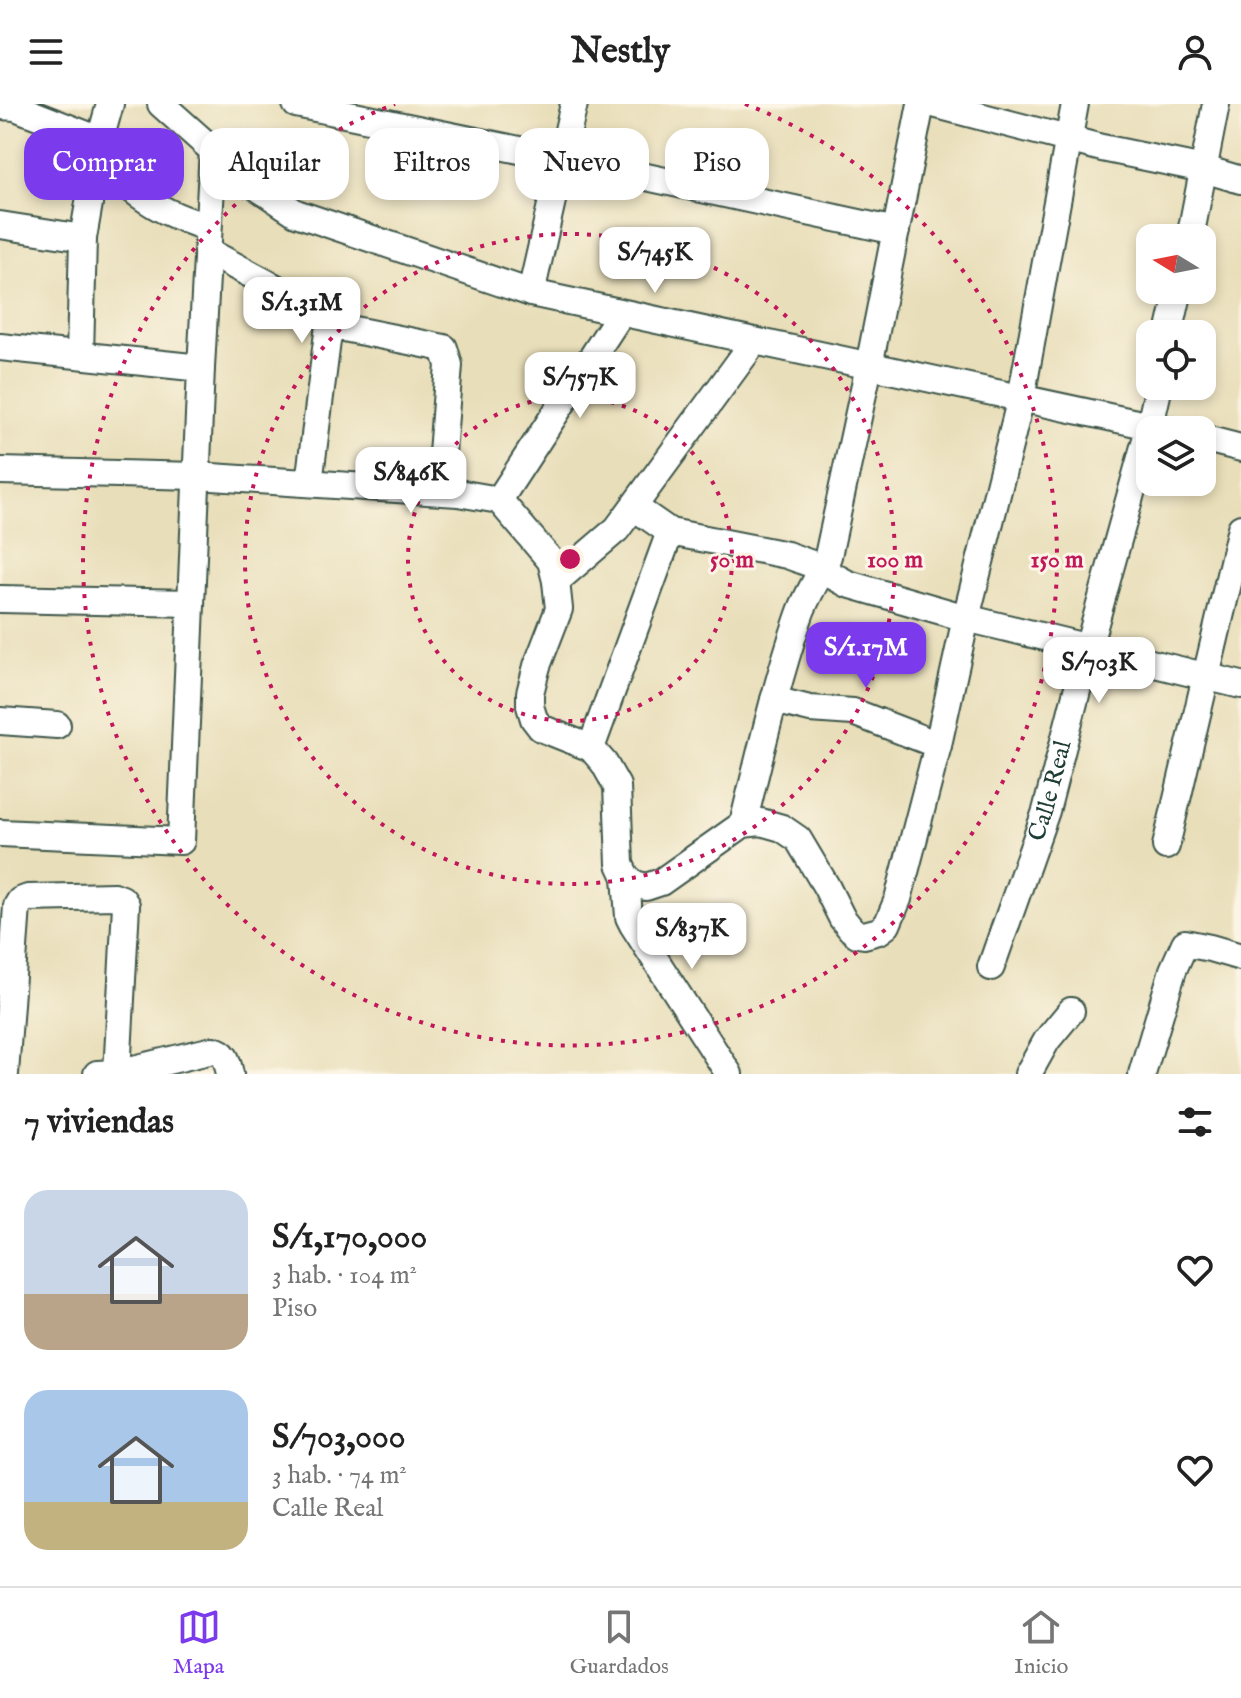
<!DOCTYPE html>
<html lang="es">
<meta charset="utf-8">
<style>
:root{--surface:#fff;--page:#f2f2f2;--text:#222;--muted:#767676;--line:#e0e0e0;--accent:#7c3aed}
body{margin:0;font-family:"IM FELL English",serif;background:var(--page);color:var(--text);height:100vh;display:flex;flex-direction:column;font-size:30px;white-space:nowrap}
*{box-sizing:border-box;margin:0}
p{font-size:26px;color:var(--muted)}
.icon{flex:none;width:44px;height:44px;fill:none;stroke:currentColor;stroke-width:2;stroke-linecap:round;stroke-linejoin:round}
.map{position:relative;height:970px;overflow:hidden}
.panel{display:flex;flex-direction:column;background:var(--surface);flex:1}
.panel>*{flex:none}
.top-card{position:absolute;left:24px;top:24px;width:800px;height:72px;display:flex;gap:16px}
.needle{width:52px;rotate:280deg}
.fabs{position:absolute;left:1136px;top:120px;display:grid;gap:16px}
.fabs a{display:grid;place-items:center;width:80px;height:80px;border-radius:16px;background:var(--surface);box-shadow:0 4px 12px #0003;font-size:40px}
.price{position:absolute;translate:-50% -68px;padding:0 18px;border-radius:16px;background:#fff;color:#222;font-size:26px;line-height:52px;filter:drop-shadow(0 2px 4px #0008)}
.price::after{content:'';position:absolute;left:50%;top:48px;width:24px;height:18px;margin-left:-12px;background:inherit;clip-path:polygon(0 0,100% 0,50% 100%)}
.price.selected{background:var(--accent);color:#fff}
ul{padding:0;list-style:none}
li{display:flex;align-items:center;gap:24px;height:200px;padding:0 24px}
li span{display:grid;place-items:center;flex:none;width:224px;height:160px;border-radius:24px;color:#555}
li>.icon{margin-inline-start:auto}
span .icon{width:96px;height:96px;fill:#fffc;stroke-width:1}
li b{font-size:34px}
h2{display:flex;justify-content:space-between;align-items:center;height:96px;padding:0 24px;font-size:34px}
.pill{padding:0 28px;border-radius:24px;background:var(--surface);box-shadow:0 4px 12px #0003;font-size:28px;line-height:72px}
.pill.selected{background:var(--accent);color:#fff}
header{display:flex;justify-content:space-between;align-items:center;height:104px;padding:0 24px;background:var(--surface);font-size:36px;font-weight:700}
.menu{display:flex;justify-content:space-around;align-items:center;height:112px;border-top:2px solid var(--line);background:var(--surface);font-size:22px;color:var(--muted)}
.menu a{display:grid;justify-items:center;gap:4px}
.menu .selected{color:var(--accent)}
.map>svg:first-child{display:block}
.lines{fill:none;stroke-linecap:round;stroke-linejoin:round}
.minor-casing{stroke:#3d5548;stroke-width:30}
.minor{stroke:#fff;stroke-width:26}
.ring{fill:none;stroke:#c2185b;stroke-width:4;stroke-dasharray:4 8}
.labels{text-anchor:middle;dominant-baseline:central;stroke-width:6;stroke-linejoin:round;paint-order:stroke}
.street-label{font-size:24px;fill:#1f3d34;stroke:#fcf5e5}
.centre{fill:#c2185b;stroke:#fcf5e5;stroke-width:4}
.ring-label{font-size:24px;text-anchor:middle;font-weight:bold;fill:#c2185b;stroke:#fcf5e5;stroke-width:6;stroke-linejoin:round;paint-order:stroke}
</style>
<header><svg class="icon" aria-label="menu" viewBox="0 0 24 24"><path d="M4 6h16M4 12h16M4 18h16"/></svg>Nestly<svg class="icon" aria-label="person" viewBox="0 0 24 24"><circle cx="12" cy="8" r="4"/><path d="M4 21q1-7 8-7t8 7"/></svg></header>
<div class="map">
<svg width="1241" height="970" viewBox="0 0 1241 970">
<rect width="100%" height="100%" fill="#fcf5e5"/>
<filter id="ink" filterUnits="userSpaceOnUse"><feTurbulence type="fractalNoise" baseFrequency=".0125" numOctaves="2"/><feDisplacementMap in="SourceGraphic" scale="16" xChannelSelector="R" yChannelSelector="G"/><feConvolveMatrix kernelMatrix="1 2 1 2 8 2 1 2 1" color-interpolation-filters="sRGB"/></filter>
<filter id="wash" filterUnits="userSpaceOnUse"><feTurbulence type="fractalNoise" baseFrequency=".006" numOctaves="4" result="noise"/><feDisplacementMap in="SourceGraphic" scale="32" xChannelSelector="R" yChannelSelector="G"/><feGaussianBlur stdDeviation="1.8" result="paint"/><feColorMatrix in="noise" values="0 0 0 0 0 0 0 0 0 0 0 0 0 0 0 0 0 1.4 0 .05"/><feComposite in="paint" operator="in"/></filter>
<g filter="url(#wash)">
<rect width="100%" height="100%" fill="#e8deb9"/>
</g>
<g filter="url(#ink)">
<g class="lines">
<defs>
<g id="minor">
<path d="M161,0L245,75L296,109L531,189L1169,326"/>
<path d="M296,0L563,55L896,127"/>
<path d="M933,0L1102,44L1204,65L1241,76"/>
<path d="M0,2L15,3L100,36"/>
<path d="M97,55C118,74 137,92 162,105C176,113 193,118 208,124"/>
<path d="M0,121L83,134"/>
<path d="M1190,134L1216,0"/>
<path d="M207,147L317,206L324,212L329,221L309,379"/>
<path d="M531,189L574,0"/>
<path d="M329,221L444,244L449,261L439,387"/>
<path d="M1169,230L1179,186"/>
<path d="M0,243L201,264"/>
<path d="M80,251L83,134L100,36L110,0"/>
<path d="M1202,334L1241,344"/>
<path d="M0,367L197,372L458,389L499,396L551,457L556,477L559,505L537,562L530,589V602L534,615L541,624L591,644L604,659L617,682L620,760L626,773L635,780L646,783L661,778L743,720L761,718L782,724L798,735L826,782L842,814L851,825L857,830L864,831L879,827L887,821L898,795L938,641L966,514L1021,294L1075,0"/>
<path d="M499,396L621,209"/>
<path d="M634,403L670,428L787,451L809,459L848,480L966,514L1241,581"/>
<path d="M556,477L617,425L754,238"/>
<path d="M0,495L191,499"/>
<path d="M774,596L810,605L853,608L938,641"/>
<path d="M0,617L57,621"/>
<path d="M591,644L670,428"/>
<path d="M743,720C760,651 776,580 799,513C806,491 820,473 828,452L869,262L921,0"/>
<path d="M0,729L181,737L201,264L213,45"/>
<path d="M1166,742L1241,424"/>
<path d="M626,773L629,813L633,821L729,970"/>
<path id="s1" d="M991,863L1046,707L1088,544L1150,321L1159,282"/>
<path d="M5,970L17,802L20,797L28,794L114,792L122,795L126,801L117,970"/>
<path d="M97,970L117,969L213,946C227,949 227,958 230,970"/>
<path d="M1028,970L1047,936L1071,907"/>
<path d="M1142,970L1173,866L1185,839L1210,844L1241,853"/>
</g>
</defs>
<!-- minor casing -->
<use href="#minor" class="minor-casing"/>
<!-- minor -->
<use href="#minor" class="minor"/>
</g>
</g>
<!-- distance rings -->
<g class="ring">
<circle cx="570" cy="455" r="162"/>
<circle cx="570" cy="455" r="325"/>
<path d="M745 0A487 487 0 1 1 395 0"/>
</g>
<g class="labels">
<!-- street labels -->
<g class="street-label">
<text stroke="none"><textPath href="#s1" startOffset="186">Calle Real</textPath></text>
</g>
</g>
<circle cx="570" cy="455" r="12" class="centre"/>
<g class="ring-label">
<text x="732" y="463">50 m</text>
<text x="895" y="463">100 m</text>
<text x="1057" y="463">150 m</text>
</g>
</svg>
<div class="fabs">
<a><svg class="needle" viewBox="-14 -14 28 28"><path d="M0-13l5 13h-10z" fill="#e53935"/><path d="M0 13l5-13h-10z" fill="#767676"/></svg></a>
<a><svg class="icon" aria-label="locate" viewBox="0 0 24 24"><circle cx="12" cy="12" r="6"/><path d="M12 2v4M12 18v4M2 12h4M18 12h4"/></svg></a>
<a><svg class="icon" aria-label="layers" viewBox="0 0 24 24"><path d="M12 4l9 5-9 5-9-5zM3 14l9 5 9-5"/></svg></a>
</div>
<b class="price" style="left:655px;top:191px">S/745K</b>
<b class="price" style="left:302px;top:241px">S/1.31M</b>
<b class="price" style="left:580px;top:316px">S/757K</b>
<b class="price" style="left:411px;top:411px">S/846K</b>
<b class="price selected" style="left:866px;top:586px">S/1.17M</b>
<b class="price" style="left:1099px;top:601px">S/703K</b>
<b class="price" style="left:692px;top:867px">S/837K</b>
<div class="top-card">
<a class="pill selected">Comprar</a>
<a class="pill">Alquilar</a>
<a class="pill">Filtros</a>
<a class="pill">Nuevo</a>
<a class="pill">Piso</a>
</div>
</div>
<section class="panel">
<h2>7 viviendas<svg class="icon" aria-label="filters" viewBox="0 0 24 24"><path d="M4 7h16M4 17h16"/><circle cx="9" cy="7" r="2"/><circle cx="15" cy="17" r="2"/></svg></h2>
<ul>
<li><span style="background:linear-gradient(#c9d6e8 65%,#b9a48a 0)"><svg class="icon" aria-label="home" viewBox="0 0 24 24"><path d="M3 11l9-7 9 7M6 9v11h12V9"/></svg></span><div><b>S/1,170,000</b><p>3 hab. · 104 m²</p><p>Piso</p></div><svg class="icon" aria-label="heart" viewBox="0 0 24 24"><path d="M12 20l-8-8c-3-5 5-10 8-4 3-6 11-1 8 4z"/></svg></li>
<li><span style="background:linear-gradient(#a9c7e8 70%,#c2b280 0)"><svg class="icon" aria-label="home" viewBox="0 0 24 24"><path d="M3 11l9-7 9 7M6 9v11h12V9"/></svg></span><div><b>S/703,000</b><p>3 hab. · 74 m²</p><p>Calle Real</p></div><svg class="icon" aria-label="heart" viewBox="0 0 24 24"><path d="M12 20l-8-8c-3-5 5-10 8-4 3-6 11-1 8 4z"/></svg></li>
</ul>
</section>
<nav class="menu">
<a class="selected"><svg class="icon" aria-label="map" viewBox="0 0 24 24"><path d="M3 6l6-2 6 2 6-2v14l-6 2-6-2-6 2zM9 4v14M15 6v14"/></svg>Mapa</a>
<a><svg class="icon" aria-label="saved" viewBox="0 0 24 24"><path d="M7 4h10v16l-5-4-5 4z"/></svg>Guardados</a>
<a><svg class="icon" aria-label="home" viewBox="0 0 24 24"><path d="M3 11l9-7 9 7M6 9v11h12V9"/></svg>Inicio</a>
</nav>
